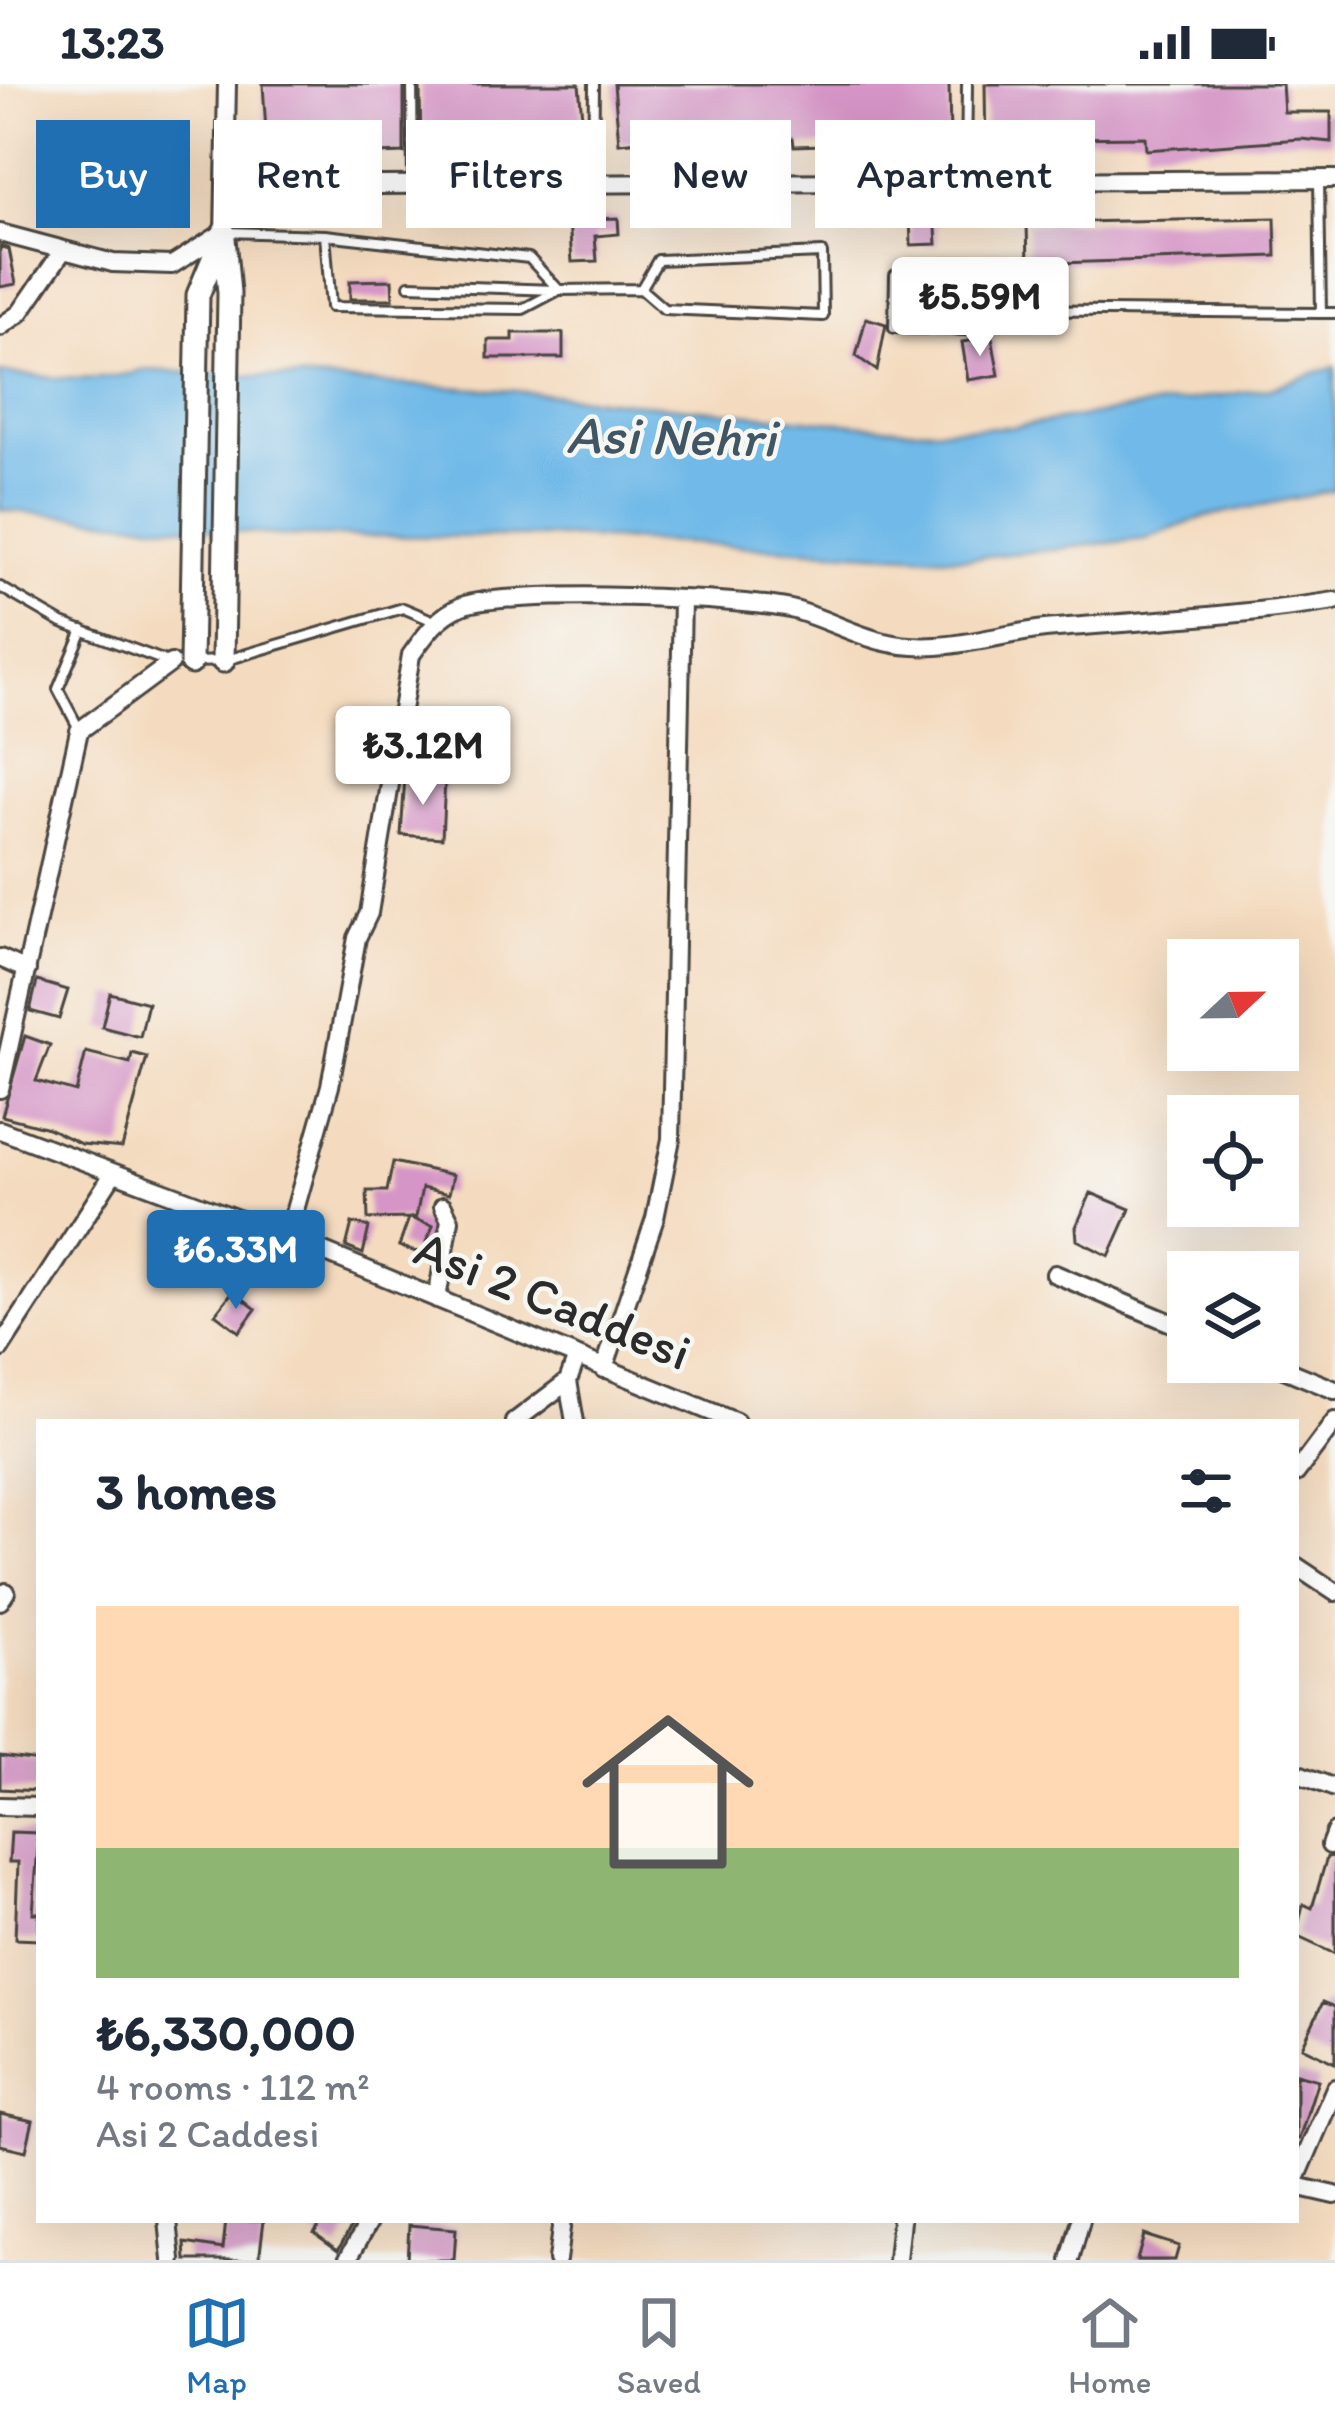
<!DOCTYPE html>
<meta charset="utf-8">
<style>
:root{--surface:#fff;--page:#f2f2f3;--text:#1f2937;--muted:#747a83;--line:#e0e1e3;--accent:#1f6fb2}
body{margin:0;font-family:Itim,sans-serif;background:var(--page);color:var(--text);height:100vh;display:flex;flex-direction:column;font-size:45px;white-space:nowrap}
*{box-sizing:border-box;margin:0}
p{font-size:39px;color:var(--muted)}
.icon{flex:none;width:66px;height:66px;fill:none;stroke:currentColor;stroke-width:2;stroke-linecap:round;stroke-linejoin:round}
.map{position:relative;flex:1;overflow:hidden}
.side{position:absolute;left:36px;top:1335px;width:1263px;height:804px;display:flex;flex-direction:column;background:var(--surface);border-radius:0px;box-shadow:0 12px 48px #0002}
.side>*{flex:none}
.guide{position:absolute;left:36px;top:36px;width:1263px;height:108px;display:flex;gap:24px}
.needle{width:78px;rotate:68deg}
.controls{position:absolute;left:1167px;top:855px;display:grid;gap:24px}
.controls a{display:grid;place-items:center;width:132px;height:132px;border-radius:0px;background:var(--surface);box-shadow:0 12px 48px #0002;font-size:60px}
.price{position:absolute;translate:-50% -102px;padding:0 27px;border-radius:12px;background:#fff;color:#222;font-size:39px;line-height:78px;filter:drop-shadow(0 3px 6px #0008)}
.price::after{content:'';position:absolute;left:50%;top:72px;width:36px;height:27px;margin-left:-18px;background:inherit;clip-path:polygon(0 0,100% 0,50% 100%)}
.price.selected{background:var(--accent);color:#fff}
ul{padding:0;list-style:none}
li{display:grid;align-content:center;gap:24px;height:636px;padding:0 60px}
li span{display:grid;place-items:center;height:372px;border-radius:0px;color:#555}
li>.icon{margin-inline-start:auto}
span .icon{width:216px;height:216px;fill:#fffc;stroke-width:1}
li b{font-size:51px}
h2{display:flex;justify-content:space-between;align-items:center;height:144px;padding:0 60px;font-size:51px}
.tag{padding:0 42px;border-radius:0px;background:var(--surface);box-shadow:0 12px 48px #0002;font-size:42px;line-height:108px}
.tag.selected{background:var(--accent);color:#fff}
.status{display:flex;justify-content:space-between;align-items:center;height:84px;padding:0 60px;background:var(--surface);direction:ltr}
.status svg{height:33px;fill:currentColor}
.tab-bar{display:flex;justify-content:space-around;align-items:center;height:168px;border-top:3px solid var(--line);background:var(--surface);font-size:33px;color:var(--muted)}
.tab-bar a{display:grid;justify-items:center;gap:6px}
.tab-bar .selected{color:var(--accent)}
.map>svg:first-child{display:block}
.water{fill:#70b9e8;stroke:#4e728a;stroke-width:3}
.building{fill:#d595c6}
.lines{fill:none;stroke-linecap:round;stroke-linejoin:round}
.service-casing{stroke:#494541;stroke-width:14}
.minor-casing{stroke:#494541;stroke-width:22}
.tertiary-casing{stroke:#494541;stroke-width:27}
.service{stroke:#fff;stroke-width:8}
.minor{stroke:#fff;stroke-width:16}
.tertiary{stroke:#fff;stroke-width:21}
.labels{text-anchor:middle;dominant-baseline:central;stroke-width:9;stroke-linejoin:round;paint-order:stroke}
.street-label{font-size:51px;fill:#2b2b2b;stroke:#f6f6f2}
.water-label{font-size:54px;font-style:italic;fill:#405664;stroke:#f6f6f2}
</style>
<div class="status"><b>13:23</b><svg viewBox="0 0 49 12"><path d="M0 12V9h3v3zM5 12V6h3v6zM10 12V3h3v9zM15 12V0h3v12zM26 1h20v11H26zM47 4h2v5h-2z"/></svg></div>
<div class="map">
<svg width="1335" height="2176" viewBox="0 0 1335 2176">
<rect width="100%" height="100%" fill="#f6f6f2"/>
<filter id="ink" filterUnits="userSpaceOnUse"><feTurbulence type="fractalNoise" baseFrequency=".00833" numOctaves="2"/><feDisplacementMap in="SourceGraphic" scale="24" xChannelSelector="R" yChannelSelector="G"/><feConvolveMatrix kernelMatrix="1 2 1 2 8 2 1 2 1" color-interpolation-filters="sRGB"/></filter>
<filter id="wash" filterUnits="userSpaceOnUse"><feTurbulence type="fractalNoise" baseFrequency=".004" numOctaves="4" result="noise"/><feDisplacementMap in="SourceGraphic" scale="48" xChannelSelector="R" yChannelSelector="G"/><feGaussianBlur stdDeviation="2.7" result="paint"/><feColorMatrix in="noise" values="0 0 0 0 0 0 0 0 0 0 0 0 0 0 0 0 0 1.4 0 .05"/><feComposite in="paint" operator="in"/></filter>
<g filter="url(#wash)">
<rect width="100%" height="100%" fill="#f4dbbf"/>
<!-- water -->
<path class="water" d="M1335,282V406L1204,433L1145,455L971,474L567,453L287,452L0,426V289C49,293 96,301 144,286L515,307L906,345L1014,343L1271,304Z"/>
<g id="blocks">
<!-- building -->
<path class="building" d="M263,0H404V69L378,70L377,59L286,70V62L267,63Z
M420,0H579L585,67L457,77V64L421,68Z
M614,0H949L950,57L794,62L793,54L690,59V67L652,70L651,56L619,59Z
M985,0H1282L1284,28H1331V58L1301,55L1146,66L1145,53L1061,54L1062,70L986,71Z
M935,129L937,160L911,161L910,130Z
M618,134L619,150L595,152L597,177L572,178L569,136Z
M1275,134L1276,172L1028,180L1027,139Z
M0,162L9,165L16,200L0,203Z
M392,196L393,215H350V197Z
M903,205L945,208L944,232L903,229Z
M866,234L886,240L877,287L856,272Z
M513,249H563V274H488V256H513Z
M992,254L999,291L968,296L962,258Z
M405,693L445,696L442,754L401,751Z
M37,897L68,906L59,935L30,927Z
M110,909L148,919L140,953L102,943Z
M25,952L50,961L36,997L76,1008L86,968L130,979L132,969L147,973L122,1064L81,1060L48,1044L2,1032Z
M393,1078L453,1091L449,1110L422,1104L416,1133L410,1134L433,1142L422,1170L399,1162L409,1134L368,1135L367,1107H387Z
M1091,1109L1130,1125L1109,1172L1077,1156L1076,1143Z
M352,1139L369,1143L363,1170L346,1163Z
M233,1207L256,1225L239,1248L215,1230Z
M0,1672L39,1677V1707L0,1705Z
M11,1748L39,1749L33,1829H39V1856L15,1855L18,1778H9Z
M1335,1772V1870L1296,1852L1303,1820L1312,1824L1327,1773Z
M1323,1918L1335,1923V1979L1302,1963Z
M1296,1990L1318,1996L1299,2055H1296Z
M0,2030L33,2037L26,2067L0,2061Z
M226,2136H264L259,2176H186L185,2159L223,2165Z
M323,2136H355L338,2166L314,2149Z
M409,2141L456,2145L454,2176H407Z
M1144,2151L1179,2162L1175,2176H1137Z"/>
</g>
</g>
<g filter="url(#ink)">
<use href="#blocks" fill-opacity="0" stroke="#494541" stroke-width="3"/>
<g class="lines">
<defs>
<path id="service" d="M412,0L413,99
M966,94L967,0
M593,99L594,0
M225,148L325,151L529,174L559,206L641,205L664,225L823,232L822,169L658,176L641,205
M325,151L331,223L523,225L559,206
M409,201L557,206
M994,226L969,246L894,244L895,191L944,192L994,226L1321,229L1319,96
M1321,229H1335
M0,503L62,539L168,578
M195,578L223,577L403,524L434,537
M79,645L58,605L83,546"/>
<path id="minor" d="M225,102L1335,95
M0,149L113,179L172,181L224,148L227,0
M0,243L20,229L62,168
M0,874L27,886
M0,1005L79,647L171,579
M0,1046L302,1159L736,1338
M287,1154L330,1002L357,854L369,829L411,571C426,550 438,532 462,522C502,505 753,513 798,527C849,543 877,566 937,562C973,560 1009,549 1045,545C1143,537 1237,532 1335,517
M1055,1190L1188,1246
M437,1215L450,1136L443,1122
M0,1265L113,1090
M1267,1278L1335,1306
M604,1285L655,1134L671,1055L682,516
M568,1297L575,1338
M514,1338L568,1297L576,1275
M1296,1389L1335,1337
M1296,1482L1335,1508
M0,1517L6,1508
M1296,1689L1335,1704
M0,1722L39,1723
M1330,1761L1335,1748
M1296,2095L1335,2004
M1296,2102L1335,2111
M168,2136L172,2176
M347,2176L370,2136
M557,2176L562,2136
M897,2176L901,2136
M1070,2176L1081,2136"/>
<path id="tertiary" d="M223,577L229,209L224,154
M191,579L198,211L224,148"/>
</defs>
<!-- service casing -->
<use href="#service" class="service-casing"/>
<!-- minor casing -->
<use href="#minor" class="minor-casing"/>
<!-- tertiary casing -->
<use href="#tertiary" class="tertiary-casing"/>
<!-- service -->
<use href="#service" class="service"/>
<!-- minor -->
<use href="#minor" class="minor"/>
<!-- tertiary -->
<use href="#tertiary" class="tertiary"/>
</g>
</g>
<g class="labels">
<!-- street labels -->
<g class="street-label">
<text transform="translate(553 1216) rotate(22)">Asi 2 Caddesi</text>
</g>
<!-- water labels -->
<g class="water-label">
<text transform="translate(671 352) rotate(1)">Asi Nehri</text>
</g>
</g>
</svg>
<div class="controls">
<a><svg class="needle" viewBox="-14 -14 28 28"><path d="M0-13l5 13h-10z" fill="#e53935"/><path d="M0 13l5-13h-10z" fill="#747a83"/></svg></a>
<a><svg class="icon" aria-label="locate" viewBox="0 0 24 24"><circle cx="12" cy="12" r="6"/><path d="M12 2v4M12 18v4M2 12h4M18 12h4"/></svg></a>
<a><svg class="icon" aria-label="layers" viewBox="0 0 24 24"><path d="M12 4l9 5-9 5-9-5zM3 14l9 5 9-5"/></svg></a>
</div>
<b class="price" style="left:980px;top:275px">₺5.59M</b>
<b class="price" style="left:423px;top:724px">₺3.12M</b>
<b class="price selected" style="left:236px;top:1228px">₺6.33M</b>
<div class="guide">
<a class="tag selected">Buy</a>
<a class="tag">Rent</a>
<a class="tag">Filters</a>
<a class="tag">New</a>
<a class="tag">Apartment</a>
</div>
<section class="side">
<h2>3 homes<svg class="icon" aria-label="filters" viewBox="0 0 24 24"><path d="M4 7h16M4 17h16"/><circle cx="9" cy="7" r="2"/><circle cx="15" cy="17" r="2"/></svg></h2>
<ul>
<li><span style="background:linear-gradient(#ffd9b3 65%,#8fb573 0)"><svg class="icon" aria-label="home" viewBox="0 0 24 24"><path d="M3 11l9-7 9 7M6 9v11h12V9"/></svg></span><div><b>₺6,330,000</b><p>4 rooms · 112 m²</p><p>Asi 2 Caddesi</p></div></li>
</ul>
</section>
</div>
<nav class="tab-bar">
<a class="selected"><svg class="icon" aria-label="map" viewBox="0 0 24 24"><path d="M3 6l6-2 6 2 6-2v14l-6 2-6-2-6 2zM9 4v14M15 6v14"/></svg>Map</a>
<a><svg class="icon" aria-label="saved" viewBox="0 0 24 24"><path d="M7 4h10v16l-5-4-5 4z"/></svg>Saved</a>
<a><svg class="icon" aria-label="home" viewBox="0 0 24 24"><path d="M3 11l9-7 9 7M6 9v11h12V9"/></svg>Home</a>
</nav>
